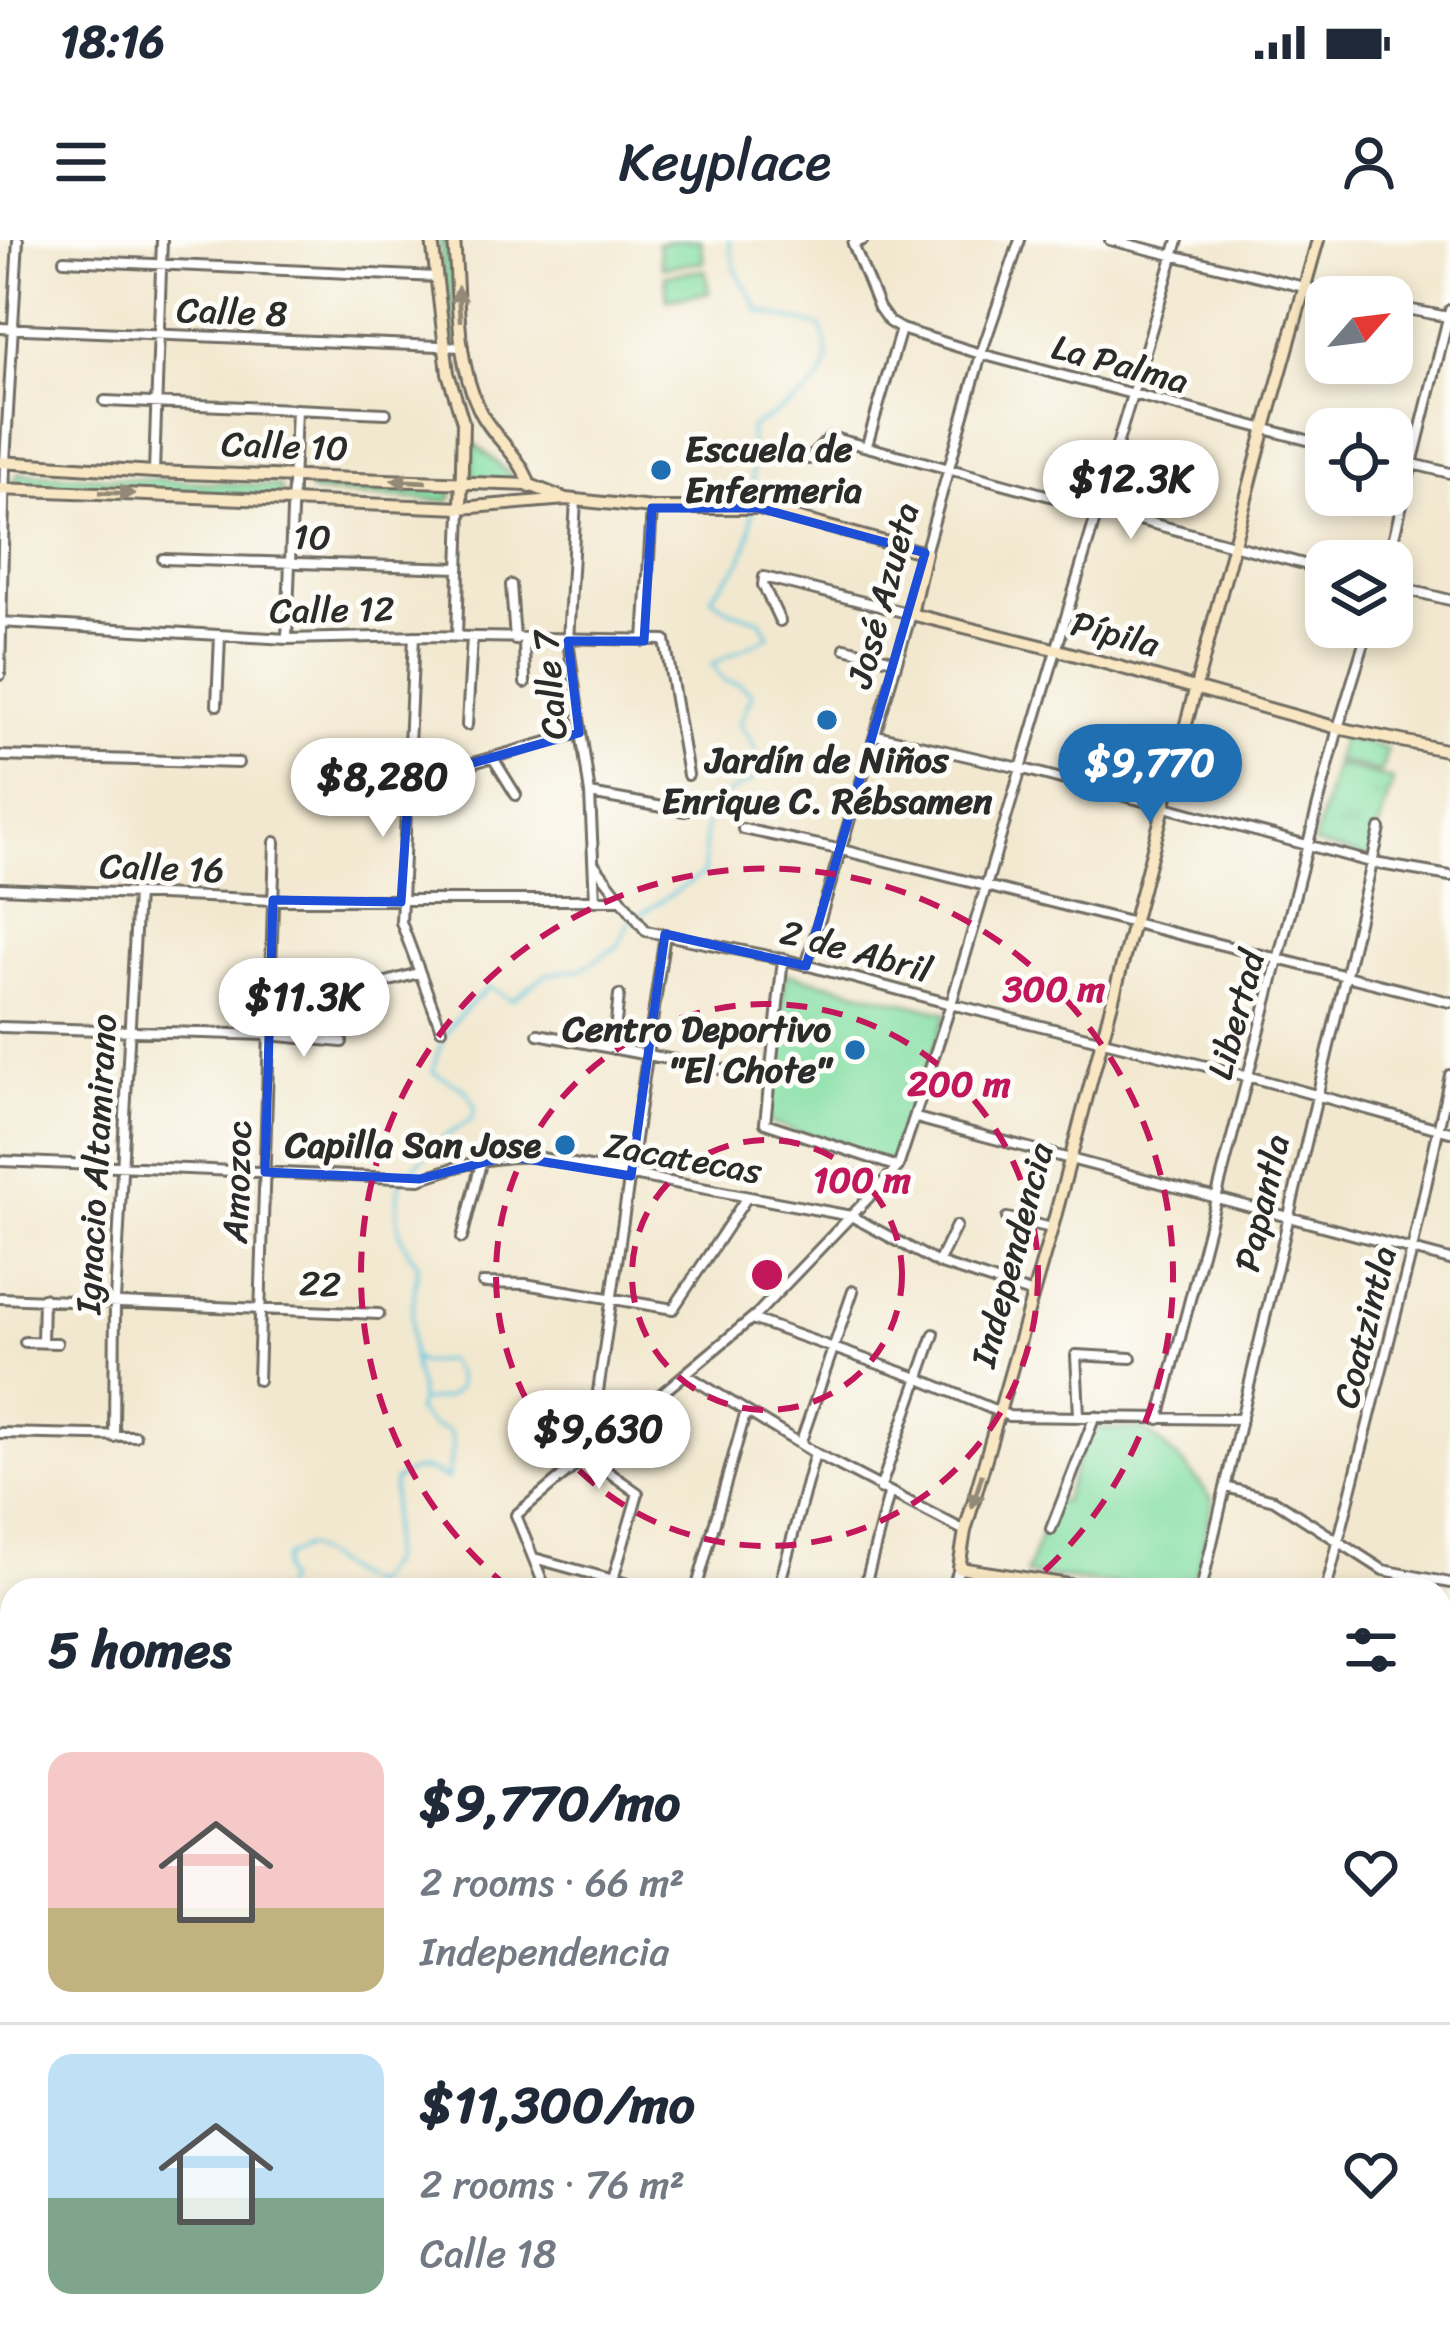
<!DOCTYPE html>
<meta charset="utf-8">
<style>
:root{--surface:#fff;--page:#f2f2f3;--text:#1f2937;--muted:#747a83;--line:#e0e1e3;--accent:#1f6fb2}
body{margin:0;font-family:Sriracha,sans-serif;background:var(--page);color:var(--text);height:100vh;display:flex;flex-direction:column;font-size:45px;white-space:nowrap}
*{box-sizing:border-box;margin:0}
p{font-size:39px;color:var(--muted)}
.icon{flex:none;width:66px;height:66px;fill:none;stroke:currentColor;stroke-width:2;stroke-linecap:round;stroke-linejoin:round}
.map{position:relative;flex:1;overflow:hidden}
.drawer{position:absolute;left:0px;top:1338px;width:1452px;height:771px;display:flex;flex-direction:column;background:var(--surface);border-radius:36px 36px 0 0;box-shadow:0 6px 18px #0003}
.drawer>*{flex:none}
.needle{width:78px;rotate:62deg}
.buttons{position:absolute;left:1305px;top:36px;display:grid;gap:24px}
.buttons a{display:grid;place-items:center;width:108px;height:108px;border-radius:24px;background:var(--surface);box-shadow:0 6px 18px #0003;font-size:60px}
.price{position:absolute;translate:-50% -102px;padding:0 27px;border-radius:42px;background:#fff;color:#222;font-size:39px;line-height:78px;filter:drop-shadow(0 3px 6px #0008)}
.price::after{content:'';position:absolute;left:50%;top:72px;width:36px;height:27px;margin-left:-18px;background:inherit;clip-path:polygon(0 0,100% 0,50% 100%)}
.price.on{background:var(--accent);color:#fff}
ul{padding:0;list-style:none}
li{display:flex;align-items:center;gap:36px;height:300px;padding:0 48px}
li+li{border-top:3px solid var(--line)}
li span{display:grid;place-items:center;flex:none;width:336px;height:240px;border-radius:24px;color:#555}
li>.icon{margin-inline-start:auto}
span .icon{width:144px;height:144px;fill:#fffc;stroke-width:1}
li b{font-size:51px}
h2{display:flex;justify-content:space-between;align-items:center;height:144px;padding:0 48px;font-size:51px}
.status{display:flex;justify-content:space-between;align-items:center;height:84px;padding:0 60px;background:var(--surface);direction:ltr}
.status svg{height:33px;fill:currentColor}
header{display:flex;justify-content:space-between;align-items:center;height:156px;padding:0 48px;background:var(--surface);font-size:54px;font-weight:600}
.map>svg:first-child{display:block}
.green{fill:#86dfa5;stroke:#588568;stroke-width:3}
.cemetery{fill:url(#cemetery-stones);stroke:#588568;stroke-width:3}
.park{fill:url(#park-tufts);stroke:#588568;stroke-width:3}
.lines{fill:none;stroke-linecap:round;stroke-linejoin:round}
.stream{stroke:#63c7e0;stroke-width:3}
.street-casing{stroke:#716d64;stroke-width:14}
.secondary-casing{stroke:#716d64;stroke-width:16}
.street{stroke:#fff;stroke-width:8}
.secondary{stroke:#f9e7c3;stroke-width:10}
.oneway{fill:#928977}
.marked{fill:none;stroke:#1d4ed8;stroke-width:9;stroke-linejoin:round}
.ring{fill:none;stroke:#c2185b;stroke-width:6;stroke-dasharray:21 15}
.poi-dot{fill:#1f6fb2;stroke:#fdfcf7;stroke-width:4.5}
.labels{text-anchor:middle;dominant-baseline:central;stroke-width:10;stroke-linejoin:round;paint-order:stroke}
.street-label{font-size:36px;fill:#2b2b2b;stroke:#fdfcf7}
.poi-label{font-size:36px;font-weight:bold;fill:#2b2b2b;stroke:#fdfcf7;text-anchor:end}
.centre{fill:#c2185b;stroke:#fdfcf7;stroke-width:6}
.ring-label{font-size:36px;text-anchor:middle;font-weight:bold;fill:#c2185b;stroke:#fdfcf7;stroke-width:10;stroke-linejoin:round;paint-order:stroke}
</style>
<div class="status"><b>18:16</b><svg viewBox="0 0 49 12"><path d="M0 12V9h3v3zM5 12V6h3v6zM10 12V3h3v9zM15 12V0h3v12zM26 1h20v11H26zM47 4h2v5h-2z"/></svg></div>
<header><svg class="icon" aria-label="menu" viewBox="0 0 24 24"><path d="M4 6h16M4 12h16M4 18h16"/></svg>Keyplace<svg class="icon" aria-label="person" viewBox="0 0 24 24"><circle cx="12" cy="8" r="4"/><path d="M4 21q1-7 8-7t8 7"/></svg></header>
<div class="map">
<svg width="1450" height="2107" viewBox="0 0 1450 2107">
<defs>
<pattern id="cemetery-stones" width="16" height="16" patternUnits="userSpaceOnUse" patternTransform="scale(3)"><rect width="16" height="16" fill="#86dfa5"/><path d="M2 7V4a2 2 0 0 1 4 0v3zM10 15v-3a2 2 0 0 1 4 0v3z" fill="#74c08e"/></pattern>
<pattern id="park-tufts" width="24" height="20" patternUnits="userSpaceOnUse" patternTransform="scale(3)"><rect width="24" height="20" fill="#86dfa5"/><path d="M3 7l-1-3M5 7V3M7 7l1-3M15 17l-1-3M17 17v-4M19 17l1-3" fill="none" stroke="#74c08e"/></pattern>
</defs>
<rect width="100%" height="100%" fill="#fdfcf7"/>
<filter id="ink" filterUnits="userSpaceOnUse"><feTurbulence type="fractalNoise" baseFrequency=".00833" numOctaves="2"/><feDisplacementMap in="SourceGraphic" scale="24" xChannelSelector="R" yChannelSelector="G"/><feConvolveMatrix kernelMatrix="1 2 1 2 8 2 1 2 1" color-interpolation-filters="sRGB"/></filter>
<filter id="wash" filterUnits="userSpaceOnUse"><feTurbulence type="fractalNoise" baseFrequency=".004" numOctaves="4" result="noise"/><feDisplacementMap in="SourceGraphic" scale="48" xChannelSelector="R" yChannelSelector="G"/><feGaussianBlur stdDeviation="2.7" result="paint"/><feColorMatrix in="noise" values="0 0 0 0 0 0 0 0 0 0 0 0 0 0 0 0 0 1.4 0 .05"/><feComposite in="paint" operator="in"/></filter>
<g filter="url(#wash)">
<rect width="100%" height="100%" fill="#f2e8cf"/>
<!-- green -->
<path class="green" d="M440,0H448L458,104L450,101Z
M682,0H701L704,22L662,27L658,3Z
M705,30L709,53L667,59L665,35Z
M474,203L520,243L472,244Z
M19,233L278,246L283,252L277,256L18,245L14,239Z
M312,243L449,250L453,256L448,261L313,252L309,249Z
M1342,496L1387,509L1381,533L1335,520Z
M786,733L947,773L893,923L767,882Z
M1090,1188L1144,1189L1183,1223L1213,1260L1193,1350H1157L1026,1334L1054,1260L1062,1263Z"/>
<!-- cemetery -->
<path class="cemetery" d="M686,2097H801L769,2107H689Z"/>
<!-- park -->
<path class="park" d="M1335,524L1393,540L1370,618L1314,604Z"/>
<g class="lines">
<!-- stream -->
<path class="stream" d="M414,1118L421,1123L447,1120L457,1136L458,1148L447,1158L423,1161
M216,1350H217
M281,1350L286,1341L282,1331L284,1318L305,1306C329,1318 346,1336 371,1345L389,1321L394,1241C416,1226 425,1225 447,1240L453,1205L449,1192L431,1185L416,1171C423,1157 419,1147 415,1132C407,1096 414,1058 418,1023C393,998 395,967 401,934L413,929L435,903L473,878L475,866L465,849L433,832C439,793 460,772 489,747L512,760L547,734L582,729L618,706L629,682L704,633C706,577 699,566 753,540C764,515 755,505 739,484L752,454L740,444L724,441L712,424L769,396L761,380L727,369L711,357C719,343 734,334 741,321C760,282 751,230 750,189C788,162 848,148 821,87L759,71L735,28L729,0
M1440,2026L1450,2012
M1429,2107L1430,2097"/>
</g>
</g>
<g filter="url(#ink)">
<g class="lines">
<defs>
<path id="street" d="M863,0L853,4L879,68L889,82L901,89L981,114L1326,205
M1110,0L1345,57
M64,20L437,37
M1392,66L1448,77
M0,88L463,107
M105,161L386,173
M867,205L901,89
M809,219L830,197L1326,330
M1392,219L1450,233
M154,232L162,0
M576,260L568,401L590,554L595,661
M925,313L981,114L1020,0
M163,319L459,328
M1388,321L1450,70
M511,345L515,400
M1392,346L1450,360
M780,381L763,345L764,337L911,374L806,726
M0,382L287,399L421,396L665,400L688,535
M414,396L401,682L441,789
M457,396L461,268
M287,399L296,169
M524,400L525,443
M644,401L652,268
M845,408L897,421
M0,435L5,222L18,0
M217,465L220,396
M467,485L472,397
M876,495L1020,528L1374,623L1450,636
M0,516L238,523
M493,518L516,555
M409,541L579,493
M590,554L685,571
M743,589L838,609L1450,762
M594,624L646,691L783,719L951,764L1247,836L1450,892
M0,648L273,660H621
M783,719L765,883L898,927
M355,751L418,733
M0,787L269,795L342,802
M538,794L768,838
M613,809L619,755
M916,878L1450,1020
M0,921L420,939C460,925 494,915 536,917L851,976L938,1023L1033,1054
M1007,978L1052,988
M462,998L482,919
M938,1023L956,986
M483,1043L525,1044L673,1069L747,957
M0,1058L379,1074
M752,1079L918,1138L1009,1176L1242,1179
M25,1102L57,1103
M42,1102L43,1058
M687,1135L815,1213L965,1291
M258,1140L275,602
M1079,1175L1076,1115L1131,1118
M1159,1179L1338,488L1369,387
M0,1193L135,1196
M114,1197L115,1061L137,654
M800,1204L853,1051
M589,1213L665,694
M586,1216L638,1253L610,1350
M1226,1247L1274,1260L1383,1330L1450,1343
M880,1249L934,1094
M1051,1289L1095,1176
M534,1318L650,1350
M546,1350L516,1275L757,1074L898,927L951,764L1178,0
M696,1350L746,1171
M778,1350L815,1213
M864,1350L889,1254
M952,1350L959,1328
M1201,1350L1380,589
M1326,1350L1412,1010L1450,835
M0,1400L12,1435
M1440,1428L1450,1431
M1440,1567L1450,1570
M0,1633L12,1665
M1440,1707L1450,1710
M0,1745L12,1742
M1440,1784L1450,1738
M1440,1842L1450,1844
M1440,2015L1450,2032
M427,2097L448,2107
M567,2097L586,2107
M675,2097L679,2107
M825,2097L829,2107
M1333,2097L1368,2106
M962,2107L964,2097
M1027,2107L1029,2097
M1201,2107L1203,2097
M1285,2107L1288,2097"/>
<path id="secondary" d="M432,0L448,133L463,182L461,268
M454,0C459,54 455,119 479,169C492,198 522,215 530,247
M0,222L154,232L530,245L563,258
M0,249L461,268L566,259L652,268H759L925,313L911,374L1058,410L1338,488L1450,511
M1102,1350L959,1328L965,1291L1052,988L1264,191L1318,0
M1127,2107L1128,2097"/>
</defs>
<!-- street casing -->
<use href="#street" class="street-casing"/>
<!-- secondary casing -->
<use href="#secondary" class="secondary-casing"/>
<!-- street -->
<use href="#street" class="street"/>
<!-- secondary -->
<use href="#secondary" class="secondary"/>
</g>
<!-- one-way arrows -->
<defs><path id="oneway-solid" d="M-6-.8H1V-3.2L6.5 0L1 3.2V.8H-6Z" transform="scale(3)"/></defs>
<g class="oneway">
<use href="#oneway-solid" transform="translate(459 64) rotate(-94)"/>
<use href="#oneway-solid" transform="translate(409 241) rotate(-177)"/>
<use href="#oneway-solid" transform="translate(117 253) rotate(2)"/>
<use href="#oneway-solid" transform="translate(977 1251) rotate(107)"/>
</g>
</g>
<!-- marked area -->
<path class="marked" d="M652,268H759L925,313L806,726L665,694L631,936L508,916L420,939L265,932L273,660L401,662L409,541L579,493L568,401H644Z"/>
<!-- distance rings -->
<g class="ring">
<circle cx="767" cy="1035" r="135"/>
<circle cx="767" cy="1035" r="271"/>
<path d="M509 1348A406 406 0 1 1 1025 1348"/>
</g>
<!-- markers -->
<g class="poi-dot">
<circle cx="661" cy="230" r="12"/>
<circle cx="827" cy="480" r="12"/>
<circle cx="855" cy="810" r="12"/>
<circle cx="565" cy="905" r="12"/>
</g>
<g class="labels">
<!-- street labels -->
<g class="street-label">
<text transform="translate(232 72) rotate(2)">Calle 8</text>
<text transform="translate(1120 124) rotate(15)">La Palma</text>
<text transform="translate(285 206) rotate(2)">Calle 10</text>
<text transform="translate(312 297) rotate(1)">10</text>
<text transform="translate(883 355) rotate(-75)">José Azueta</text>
<text transform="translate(332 370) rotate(-1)">Calle 12</text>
<text transform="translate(1115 394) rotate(15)">Pípila</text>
<text transform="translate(550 445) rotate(-95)">Calle 7</text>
<text transform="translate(162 628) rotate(2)">Calle 16</text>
<text transform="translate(856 711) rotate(15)">2 de Abril</text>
<text transform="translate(1236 775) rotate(-75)">Libertad</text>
<text transform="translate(683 918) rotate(10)">Zacatecas</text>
<text transform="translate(96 924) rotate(-87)">Ignacio Altamirano</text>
<text transform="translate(237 942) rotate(-88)">Amozoc</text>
<text transform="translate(1262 963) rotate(-77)">Papantla</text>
<text transform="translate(1012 1015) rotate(-75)">Independencia</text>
<text transform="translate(320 1044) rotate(3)">22</text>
<text transform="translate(1365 1087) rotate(-76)">Coatzintla</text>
</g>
<!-- poi labels -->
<g class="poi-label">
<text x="685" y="209" text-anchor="start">Escuela de<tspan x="685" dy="41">Enfermeria</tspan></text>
<text x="827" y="520" text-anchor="middle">Jardín de Niños<tspan x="827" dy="41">Enrique C. Rébsamen</tspan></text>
<text x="831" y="789">Centro Deportivo<tspan x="831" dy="41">"El Chote"</tspan></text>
<text x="541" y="905">Capilla San Jose</text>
</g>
</g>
<circle cx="767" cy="1035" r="18" class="centre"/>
<g class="ring-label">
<text x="1054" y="761">300 m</text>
<text x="959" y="856">200 m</text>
<text x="862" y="952">100 m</text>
</g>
</svg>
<div class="buttons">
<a><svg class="needle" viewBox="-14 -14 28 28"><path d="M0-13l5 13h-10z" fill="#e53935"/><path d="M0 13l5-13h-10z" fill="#747a83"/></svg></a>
<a><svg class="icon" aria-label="locate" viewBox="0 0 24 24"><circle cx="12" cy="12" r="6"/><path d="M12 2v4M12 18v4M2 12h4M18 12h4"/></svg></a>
<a><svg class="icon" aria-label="layers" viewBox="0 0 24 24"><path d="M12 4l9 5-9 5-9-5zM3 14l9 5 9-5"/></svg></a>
</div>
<b class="price" style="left:1131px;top:302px">$12.3K</b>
<b class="price on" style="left:1150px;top:586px">$9,770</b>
<b class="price" style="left:383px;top:600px">$8,280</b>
<b class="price" style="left:304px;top:820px">$11.3K</b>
<b class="price" style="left:599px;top:1252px">$9,630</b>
<section class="drawer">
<h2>5 homes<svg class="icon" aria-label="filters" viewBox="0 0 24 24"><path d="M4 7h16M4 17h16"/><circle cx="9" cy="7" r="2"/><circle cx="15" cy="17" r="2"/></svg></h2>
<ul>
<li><span style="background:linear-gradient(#f6c9c9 65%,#c2b280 0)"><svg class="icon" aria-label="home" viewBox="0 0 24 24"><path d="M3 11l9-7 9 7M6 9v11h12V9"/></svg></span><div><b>$9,770/mo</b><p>2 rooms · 66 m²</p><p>Independencia</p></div><svg class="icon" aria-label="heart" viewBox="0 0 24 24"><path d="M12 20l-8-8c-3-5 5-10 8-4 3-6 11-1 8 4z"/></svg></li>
<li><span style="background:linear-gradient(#bfe0f5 60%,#7fa58c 0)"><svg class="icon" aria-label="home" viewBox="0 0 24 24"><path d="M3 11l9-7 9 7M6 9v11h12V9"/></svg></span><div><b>$11,300/mo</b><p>2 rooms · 76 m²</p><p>Calle 18</p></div><svg class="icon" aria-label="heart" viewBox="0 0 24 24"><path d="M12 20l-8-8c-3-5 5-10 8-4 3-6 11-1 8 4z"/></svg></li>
</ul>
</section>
</div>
